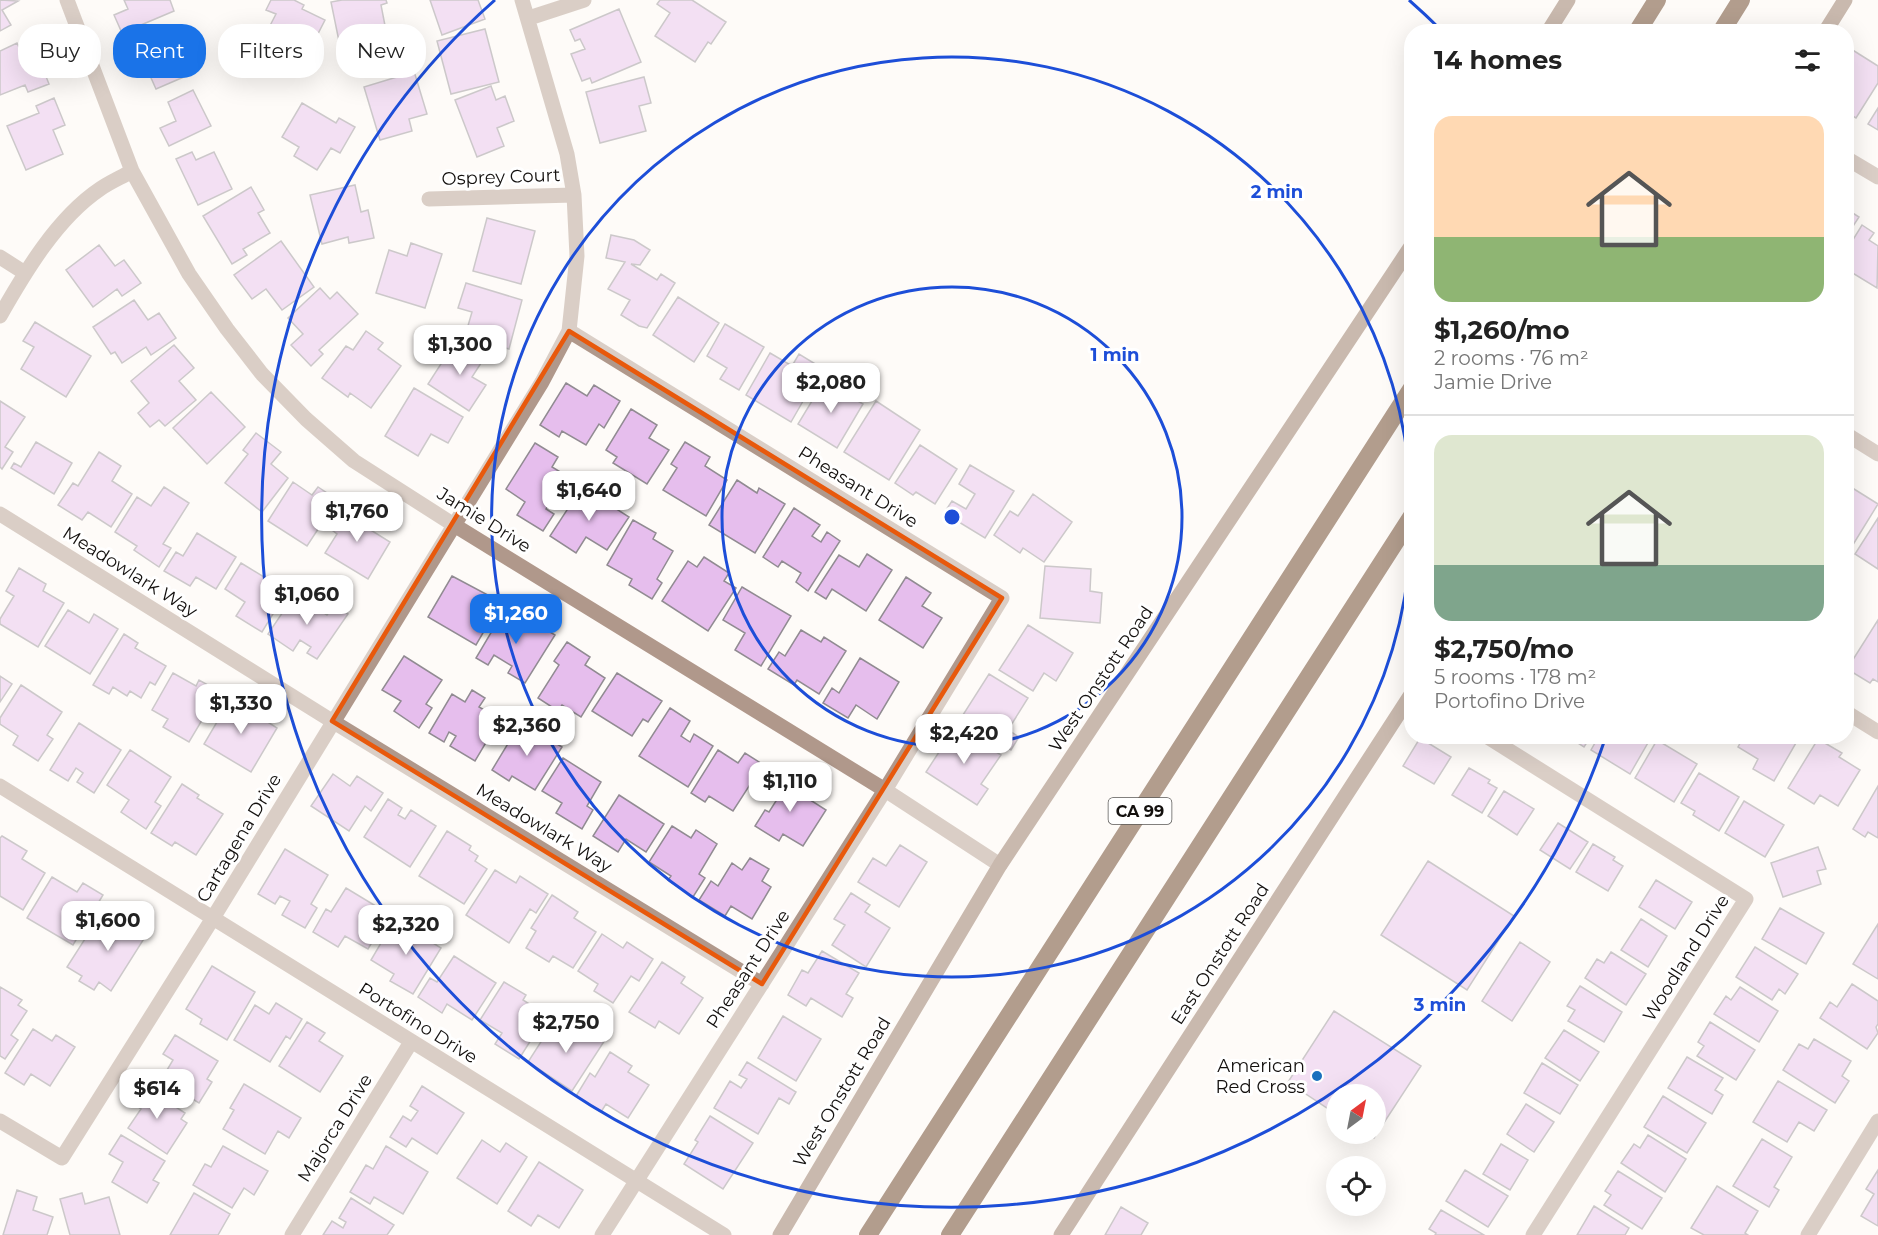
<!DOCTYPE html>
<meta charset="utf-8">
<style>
:root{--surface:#fff;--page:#f6f6f6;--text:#222;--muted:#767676;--line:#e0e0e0;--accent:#1a73e8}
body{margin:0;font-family:Montserrat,sans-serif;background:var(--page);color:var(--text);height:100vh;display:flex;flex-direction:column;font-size:22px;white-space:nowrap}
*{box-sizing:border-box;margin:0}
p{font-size:20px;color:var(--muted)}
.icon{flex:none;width:33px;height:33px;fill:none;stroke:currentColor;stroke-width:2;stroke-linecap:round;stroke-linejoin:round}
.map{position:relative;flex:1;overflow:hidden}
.sheet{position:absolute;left:1404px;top:24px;width:450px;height:720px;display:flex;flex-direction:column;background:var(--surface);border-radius:24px;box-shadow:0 6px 24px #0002}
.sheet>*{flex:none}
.banner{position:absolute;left:18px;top:24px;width:570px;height:54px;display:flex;gap:12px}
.needle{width:39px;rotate:32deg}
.controls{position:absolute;left:1326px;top:1084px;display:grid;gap:12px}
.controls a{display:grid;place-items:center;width:60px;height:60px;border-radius:50%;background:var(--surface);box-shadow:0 6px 24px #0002;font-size:30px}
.price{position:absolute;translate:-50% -51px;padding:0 14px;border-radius:12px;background:#fff;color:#222;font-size:20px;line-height:39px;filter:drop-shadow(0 2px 3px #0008)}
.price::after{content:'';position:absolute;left:50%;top:36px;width:18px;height:14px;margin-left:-9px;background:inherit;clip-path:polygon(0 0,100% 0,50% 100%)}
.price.on{background:var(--accent);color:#fff}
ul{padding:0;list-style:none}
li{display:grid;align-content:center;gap:12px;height:318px;padding:0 30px}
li+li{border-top:2px solid var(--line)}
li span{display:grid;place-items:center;height:186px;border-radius:18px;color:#555}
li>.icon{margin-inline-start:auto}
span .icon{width:108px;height:108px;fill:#fffc;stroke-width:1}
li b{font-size:26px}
h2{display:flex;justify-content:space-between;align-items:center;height:72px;padding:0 30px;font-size:26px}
.chip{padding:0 21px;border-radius:24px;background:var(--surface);box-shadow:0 6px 24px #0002;font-size:21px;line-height:54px}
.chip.on{background:var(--accent);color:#fff}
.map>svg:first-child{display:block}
.building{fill:#e6beed;stroke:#918b92;stroke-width:1.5}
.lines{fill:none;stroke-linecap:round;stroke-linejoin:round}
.street{stroke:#b0988b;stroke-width:15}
.secondary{stroke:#8b6855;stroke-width:15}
.highway{stroke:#572a0d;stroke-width:18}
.marked{fill:none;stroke:#e8590c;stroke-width:4.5;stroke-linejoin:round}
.ring{fill:none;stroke:#1d4ed8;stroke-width:3}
.poi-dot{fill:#1971be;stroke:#fff;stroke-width:2}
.labels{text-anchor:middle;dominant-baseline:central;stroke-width:6;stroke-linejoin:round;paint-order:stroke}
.shield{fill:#fff;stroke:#5a5856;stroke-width:1.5}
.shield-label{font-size:16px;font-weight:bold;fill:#13100e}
.street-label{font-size:18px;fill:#13100e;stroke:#fff}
.poi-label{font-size:18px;fill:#13100e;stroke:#fff;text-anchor:end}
.centre{fill:#1d4ed8;stroke:#fff;stroke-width:3}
.ring-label{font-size:18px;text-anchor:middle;font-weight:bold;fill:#1d4ed8;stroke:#fff;stroke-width:6;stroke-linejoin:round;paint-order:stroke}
</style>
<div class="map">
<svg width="1878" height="1235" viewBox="0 0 1878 1235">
<rect width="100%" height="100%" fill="#fefbf8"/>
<!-- building -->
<path class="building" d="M0,0L18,1L2,10L11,25L0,31Z
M124,0H170L174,11L122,33L114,15L128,9Z
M271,0H294L304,5L302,9L325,20L305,59L284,48L280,57L259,47L276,14L266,10Z
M342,0H386L387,3L381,5L388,41L341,51L331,2Z
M430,0H478L485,19L442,35Z
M660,0H692L726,22L711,44L708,42L695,62L655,36L670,13L657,4Z
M619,9L641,62L592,83L590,78L582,81L571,54L585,49L580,39L575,41L570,30Z
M485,29L499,82L451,94L437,41Z
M169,38L186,76L156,89L147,69L139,72L128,47L147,39L151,46Z
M17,43L23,56L28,54L34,67L41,64L49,84L28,92L25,85L0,95V51Z
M1851,49L1878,66V83L1856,118L1846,112V56Z
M410,58L427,114L409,119L412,131L380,140L364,87L397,77L393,63Z
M644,77L651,103L639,106L646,131L600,143L586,92Z
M491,86L496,100L505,96L514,121L497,128L504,146L477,157L455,100Z
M193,90L211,126L169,146L160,128L176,121L168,102Z
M54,98L65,125L53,130L63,154L26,170L7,126L39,113L36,106Z
M302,103L336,123L339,118L355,127L340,153L331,148L317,170L294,156L299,147L282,137Z
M1878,108V130L1868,124Z
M192,152L196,160L214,152L232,189L198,205L176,159Z
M355,185L361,212L368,210L374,238L349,243L348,237L322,244L310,195Z
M251,187L264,210L258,213L270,233L243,249L247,255L232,264L203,216Z
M1848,210L1859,217L1846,237V213Z
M487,218L535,231L521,284L473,271Z
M1862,225L1874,233L1869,240L1878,246L1877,288L1846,269V251Z
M611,235L634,240L650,250L640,265L631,264L657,280L661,274L675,283L647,328L639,326L621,315L630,300L608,289L625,262L606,258Z
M281,241L314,287L282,310L266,289L252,299L234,275Z
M411,243L442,254L425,308L376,293L389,250L407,256Z
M99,245L115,266L124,260L141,283L122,296L117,289L93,307L66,270Z
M466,283L522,300L509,349L465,336L472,312L458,308Z
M320,288L330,299L337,292L358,314L319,350L323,354L311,366L291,345L303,334L288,318Z
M678,297L719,323L694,362L653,335Z
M134,300L148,320L159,313L176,338L151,355L146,347L122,363L115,352L111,354L93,327Z
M35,322L91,356L66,397L21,369L34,347L23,341Z
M725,324L764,347L739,390L720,379L727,368L707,356Z
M366,331L383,343L378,349L401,366L371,408L350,393L348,397L322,378L346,346L353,350Z
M457,339L485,357L472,377L486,385L469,411L428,384Z
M174,345L194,368L179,381L196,400L165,426L159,420L150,427L138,413L149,403L131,381Z
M770,353L792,366L799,354L822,368L791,422L746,395Z
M824,381L863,404L837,448L798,424Z
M566,383L587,396L594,385L620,401L604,428L599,424L586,445L562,431L559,437L540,425Z
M414,388L463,417L448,443L431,434L418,456L385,436Z
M211,392L245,427L207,464L173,428Z
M0,401L25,417L5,447L13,452L2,469L0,467Z
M876,401L920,430L889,480L844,452Z
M631,409L657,425L649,438L669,450L647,484L613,463L617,457L606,450Z
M256,433L281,452L271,464L288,478L262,512L225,483L248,454L243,450Z
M36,442L72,463L54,494L11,468L14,463L21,467Z
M685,442L710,457L705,466L727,480L706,516L663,490L677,468L671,464Z
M535,443L558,457L552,467L567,476L546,509L554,514L543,531L517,515L525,502L506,489Z
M920,445L957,469L935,504L916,492L913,495L895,483Z
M99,452L121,466L112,481L132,494L111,527L88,512L82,520L58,505L73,483L78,486Z
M970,465L1014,491L985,538L944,513L952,501L966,509L975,494L959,484Z
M737,480L757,493L759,488L785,504L755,553L709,525Z
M293,482L312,495L318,487L342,503L331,520L326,517L307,546L268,521Z
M1846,484L1878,504L1846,556Z
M164,487L189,503L163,544L171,548L159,567L134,550L137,546L115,532L137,497L151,506Z
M582,487L629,517L607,550L586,537L576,553L550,536Z
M1033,494L1072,522L1044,562L1023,548L1020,553L994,535L1010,511L1018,516Z
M347,505L374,521L369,529L390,542L368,579L325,553L337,534L332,530Z
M794,508L820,525L812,536L821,542L827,532L840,541L808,591L796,582L801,573L782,561L778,567L763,557Z
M1878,518V569L1855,554Z
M633,520L656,533L653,539L673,551L657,579L662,583L652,599L629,585L632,579L607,565Z
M197,533L236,557L216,589L196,577L190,586L164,571L176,552L183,556Z
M867,554L892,570L866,611L832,589L826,599L815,592L839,555L859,567Z
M704,557L729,573L724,581L736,588L708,631L662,601L688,561L697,567Z
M241,563L287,591L262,632L236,616L245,602L225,589Z
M1045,566L1091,569L1090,591L1102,593L1100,623L1040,618Z
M19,568L46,584L43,591L64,603L38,647L0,624V619L14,596L6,591Z
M452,576L501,602L476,645L428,617Z
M906,577L931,593L922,606L942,618L923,648L879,620Z
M742,587L791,616L761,666L735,650L745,633L723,620Z
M295,594L327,615L334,605L348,614L317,659L307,653L311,647L300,640L293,651L268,634Z
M505,609L519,617L514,625L522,630L529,619L555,635L525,683L508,673L512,666L494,655L488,665L476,658Z
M68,610L89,623L94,614L118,629L90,674L45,646Z
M1878,620V682L1873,679L1870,683L1847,669Z
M1028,625L1073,653L1056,681L1044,673L1033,691L999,670Z
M801,630L821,642L824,637L846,651L819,694L797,680L794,685L768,669L779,652L785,656Z
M124,634L138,643L135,648L166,666L155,685L150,682L141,698L130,691L127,696L113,687L109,694L93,685Z
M567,642L590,657L585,665L605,678L581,717L562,705L558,711L538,698L559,665L554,661Z
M404,656L442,680L426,704L432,708L419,728L394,711L401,701L382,690Z
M860,658L899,682L877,719L856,705L848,718L823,703L832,688L839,693Z
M173,673L196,686L199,680L226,695L215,714L208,710L189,742L163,727L168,719L152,710Z
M617,673L662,701L648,722L643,719L632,736L592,711Z
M989,674L1028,698L1008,730L1019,737L1011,750L961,718Z
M0,676L12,684L0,702Z
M21,685L62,712L47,735L53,739L38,761L13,745L18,736L0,724V718Z
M472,690L485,698L479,707L500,719L475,761L450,746L456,736L449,732L444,742L429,733L452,694L465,702Z
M231,698L277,728L251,772L204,744Z
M670,708L690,721L681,736L690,742L694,734L713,746L688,787L639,756Z
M521,722L562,747L535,790L512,776L509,781L492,770Z
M79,723L121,750L94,793L77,782L83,773L76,768L68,781L50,770Z
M956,726L1001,755L981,784L988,789L977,805L926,772Z
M1567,736H1591L1584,747Z
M1599,736H1641L1649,741L1630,774L1591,750Z
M1744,736H1800L1774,781L1753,769L1758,759L1738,747Z
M1420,738L1451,757L1434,784L1403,766Z
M1818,739L1842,753L1839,757L1860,770L1838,806L1820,795L1814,804L1788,788Z
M1657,740L1697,764L1674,802L1635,778Z
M130,750L171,777L155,802L161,806L146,829L121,812L129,800L107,785Z
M718,750L738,763L745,753L770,769L759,788L751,783L733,811L709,796L705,802L691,793Z
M563,758L601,782L587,806L593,810L582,829L556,813L562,803L542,791Z
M1469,768L1490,780L1488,783L1497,788L1482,813L1452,795Z
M1699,773L1739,797L1719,831L1693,815L1695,811L1681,803Z
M333,774L350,786L357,776L383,793L371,811L365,806L349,831L311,806Z
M781,774L807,791L804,796L826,810L803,846L783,834L779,841L755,826L765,810L769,812L776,801L768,796Z
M182,784L199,795L197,798L223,814L196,855L175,842L172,846L151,833Z
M1878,786V838L1868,832L1865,837L1853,829Z
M1504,791L1534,809L1517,835L1488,816Z
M619,795L664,824L646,852L626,839L618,852L593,836Z
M388,799L402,808L398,815L405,819L411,810L436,826L410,867L364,837Z
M1744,801L1784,825L1765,857L1725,833Z
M1558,823L1588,842L1570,869L1540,850Z
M672,826L691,838L696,830L717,844L699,874L705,878L693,897L668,880L671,876L649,862Z
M447,831L471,846L469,850L478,856L475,861L487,869L464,904L419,876Z
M2,836L27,851L22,859L45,873L23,910L0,896V838Z
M1593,844L1615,857L1613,860L1623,866L1608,891L1576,872Z
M900,845L927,862L899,907L858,882L873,858L886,866Z
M1818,847L1826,869L1817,871L1821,884L1783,897L1771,863Z
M285,849L328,875L311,904L317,908L305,928L282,915L290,901L280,896L275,904L258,894Z
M750,858L769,869L762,881L771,887L752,919L731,906L725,916L699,900L711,881L718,886L732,863L742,870Z
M1428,861L1514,916L1467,990L1381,935Z
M495,870L516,883L520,876L548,894L536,913L530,909L509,943L466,915Z
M52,877L77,892L83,883L103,895L73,945L27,918Z
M1656,880L1692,902L1675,929L1639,907Z
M346,888L389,914L368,949L345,936L338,947L313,932L326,909L331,912Z
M851,893L870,905L865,912L890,928L866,967L832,945L845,925L834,919Z
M552,895L578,912L574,918L596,932L573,968L553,956L549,962L526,948L536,931L531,928Z
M1780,908L1824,933L1806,964L1762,939Z
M132,913L152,926L111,991L99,982L94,990L79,981L82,976L67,967L99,917L115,927L106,941L112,944Z
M395,919L441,948L413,994L390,981L394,974L371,960Z
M1641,919L1667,936L1648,967L1621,950Z
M1878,924V979L1853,964Z
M602,934L623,948L627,942L653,959L639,981L631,976L613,1003L594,991L598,984L578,971Z
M1520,942L1550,962L1512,1021L1482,1001Z
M1755,947L1798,974L1785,994L1779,989L1772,1000L1736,977Z
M822,951L859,973L846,994L853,998L842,1017L811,998L806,1006L788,995L802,970L808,973Z
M1611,952L1646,974L1626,1005L1585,978L1597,959L1604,963Z
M454,956L496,983L472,1020L447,1004L442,1013L418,997L430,978L437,982Z
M662,962L685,977L681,983L703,998L679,1034L659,1021L655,1028L629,1012Z
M212,966L255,992L227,1040L200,1024L202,1019L186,1009Z
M504,982L526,995L523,1000L540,1011L524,1036L531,1040L519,1059L495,1044L502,1033L480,1020Z
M1852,984L1878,1001V1024L1876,1027L1878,1033L1867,1049L1820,1018L1830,1002L1837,1007Z
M1580,986L1622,1012L1604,1042L1568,1021L1575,1010L1567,1006Z
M0,987L22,1000L18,1005L27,1011L11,1035L18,1040L5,1059L0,1056Z
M1740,987L1778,1011L1759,1042L1714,1014L1726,996L1731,1000Z
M276,1003L302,1019L290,1039L286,1036L270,1062L234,1040L255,1005L269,1014Z
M1334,1011L1421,1066L1374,1138L1368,1134H1376V1095H1336V1114L1288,1082Z
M783,1016L821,1039L796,1081L758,1058Z
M307,1022L325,1033L319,1041L343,1056L320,1092L279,1066Z
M1710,1022L1755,1050L1736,1080L1697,1056L1704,1046L1698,1042Z
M553,1023L574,1036L581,1025L605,1040L572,1091L528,1062Z
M33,1029L52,1041L56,1035L75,1047L50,1086L31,1074L24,1085L5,1073Z
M1564,1030L1599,1052L1580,1081L1545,1058Z
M175,1035L218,1061L207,1079L212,1082L199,1103L161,1080L173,1060L163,1054Z
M1814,1039L1851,1061L1842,1076L1849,1081L1835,1103L1783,1070L1799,1044L1808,1049Z
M610,1052L632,1066L628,1072L649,1085L628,1118L606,1104L601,1112L576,1096L590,1073L595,1077Z
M1687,1057L1723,1078L1715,1090L1723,1095L1712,1114L1668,1088Z
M747,1062L796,1092L789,1104L779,1098L758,1134L714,1108L730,1081L741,1088L747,1079L739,1075Z
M1542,1063L1578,1085L1560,1114L1524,1093Z
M1778,1081L1827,1110L1814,1131L1799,1122L1787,1142L1753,1122Z
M244,1084L301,1118L289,1138L278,1131L265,1154L223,1129L234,1110L230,1108Z
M144,1086L185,1113L181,1119L187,1123L167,1154L128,1128L141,1109L132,1103Z
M422,1086L464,1113L437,1154L412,1138L406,1147L390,1137L403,1116L411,1121L418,1111L410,1106Z
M1663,1096L1706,1123L1687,1153L1644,1127Z
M1526,1104L1554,1122L1534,1152L1507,1134Z
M710,1116L753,1143L723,1189L684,1164L698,1142L695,1140Z
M121,1135L165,1161L153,1180L159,1183L147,1203L112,1182L123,1162L109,1154Z
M1648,1135L1686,1159L1665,1192L1621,1163L1634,1144L1640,1148Z
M1762,1139L1792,1157L1774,1187L1779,1190L1769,1207L1733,1186Z
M482,1140L500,1152L506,1143L527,1157L497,1204L457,1178Z
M1501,1144L1528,1160L1510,1190L1483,1174Z
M223,1146L268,1171L254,1195L244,1188L232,1208L193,1185L205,1164L211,1167Z
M386,1146L428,1172L403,1214L374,1197L370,1204L350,1192L366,1165L373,1169Z
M539,1162L583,1190L559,1228L538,1215L531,1226L508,1211Z
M1465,1170L1508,1196L1488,1227L1446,1201Z
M1878,1170V1226L1861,1216L1874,1194L1866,1189Z
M1618,1171L1662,1198L1642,1229L1604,1205L1611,1195L1605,1191Z
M1717,1186L1758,1211L1745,1233L1748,1235H1704L1691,1228Z
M17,1190L37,1197L33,1210L53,1217L47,1235H3Z
M82,1193L85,1204L109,1197L120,1235H70L60,1199Z
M194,1193L230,1214L218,1235H170Z
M351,1198L394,1225L387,1235H323L332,1221L343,1228L346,1222L339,1218Z
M1594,1206L1629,1228L1625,1235H1577Z
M1121,1207L1148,1223L1141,1235H1105Z
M1441,1210L1484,1235H1435L1436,1233L1429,1229Z"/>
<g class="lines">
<!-- street -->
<path class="street" d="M67,0L132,171L189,274L227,329L262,374L306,419L354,461L454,525L885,790L1000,865
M529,18L584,0
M1846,158L1878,177
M429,199L574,195
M0,257L25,273
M0,316C25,272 57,218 100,189C110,182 122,177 132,171
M569,331L1002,598L885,790L602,1235
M1846,434L1878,454
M0,514L332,721L762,984
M1846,712L1878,732
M1486,736L1746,899L1533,1235
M0,786L724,1235
M0,1121L62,1158L213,918L542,382L569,331L577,256L574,195L567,154L522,0
M292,1235L411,1042
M1808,1235L1878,1121"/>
<!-- secondary -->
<path class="secondary" d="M1548,32L1568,0
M1825,32L1845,0
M780,1235L1000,865L1412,245
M1061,1235L1412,693"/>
<!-- highway -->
<path class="highway" d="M1637,32L1657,0
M1721,32L1741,0
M868,1235L1412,388
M950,1235L1412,516"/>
</g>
<!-- marked area -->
<path d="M0 0H1878V1235H0ZM569,331L1002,598L762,984L332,721Z" fill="#fefbf8" fill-opacity=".55" fill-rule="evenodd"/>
<path class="marked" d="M569,331L1002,598L762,984L332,721Z"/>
<!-- distance rings -->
<g class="ring">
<circle cx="952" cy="517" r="230"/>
<path d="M1411 541A460 460 0 1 1 1411 493"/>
<path d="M1604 742A690 690 0 1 1 495 0M1409 0A690 690 0 0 1 1440 29"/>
</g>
<!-- markers -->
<circle class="poi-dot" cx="1317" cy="1076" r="6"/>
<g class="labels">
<!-- shield labels -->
<rect class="shield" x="1108.5" y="798" width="63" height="26" rx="4.5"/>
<g class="shield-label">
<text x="1140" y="811">CA 99</text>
</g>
<!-- street labels -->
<g class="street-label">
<text transform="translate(501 177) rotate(-2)">Osprey Court</text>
<text transform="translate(858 487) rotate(32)">Pheasant Drive</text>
<text transform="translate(484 520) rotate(32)">Jamie Drive</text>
<text transform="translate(130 572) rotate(32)">Meadowlark Way</text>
<text transform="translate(1101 679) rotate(-56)">West Onstott Road</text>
<text transform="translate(544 828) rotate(31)">Meadowlark Way</text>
<text transform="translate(239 838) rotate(-59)">Cartagena Drive</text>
<text transform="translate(1220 954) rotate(-57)">East Onstott Road</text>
<text transform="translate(1686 958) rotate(-58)">Woodland Drive</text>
<text transform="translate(748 969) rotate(-57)">Pheasant Drive</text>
<text transform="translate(418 1023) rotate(32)">Portofino Drive</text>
<text transform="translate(842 1092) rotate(-59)">West Onstott Road</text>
<text transform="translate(335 1128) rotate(-58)">Majorca Drive</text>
</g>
<!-- poi labels -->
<g class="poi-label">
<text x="1305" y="1066">American<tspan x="1305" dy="21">Red Cross</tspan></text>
</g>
</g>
<circle cx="952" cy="517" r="9" class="centre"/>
<g class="ring-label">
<text x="1277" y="198">2 min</text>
<text x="1115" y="361">1 min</text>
<text x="1440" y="1011">3 min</text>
</g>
</svg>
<div class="controls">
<a><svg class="needle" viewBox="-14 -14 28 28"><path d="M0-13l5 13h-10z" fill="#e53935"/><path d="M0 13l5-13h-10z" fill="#767676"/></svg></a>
<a><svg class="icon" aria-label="locate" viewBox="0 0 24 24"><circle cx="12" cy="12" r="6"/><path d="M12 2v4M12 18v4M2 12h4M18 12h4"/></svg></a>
</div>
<b class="price" style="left:460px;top:376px">$1,300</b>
<b class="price" style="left:831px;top:414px">$2,080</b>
<b class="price" style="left:589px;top:522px">$1,640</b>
<b class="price" style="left:357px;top:543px">$1,760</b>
<b class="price" style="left:307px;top:626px">$1,060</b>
<b class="price on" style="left:516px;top:645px">$1,260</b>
<b class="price" style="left:241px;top:735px">$1,330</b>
<b class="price" style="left:527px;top:757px">$2,360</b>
<b class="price" style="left:964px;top:765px">$2,420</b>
<b class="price" style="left:790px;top:813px">$1,110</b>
<b class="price" style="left:108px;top:952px">$1,600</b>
<b class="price" style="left:406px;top:956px">$2,320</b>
<b class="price" style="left:566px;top:1054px">$2,750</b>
<b class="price" style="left:157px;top:1120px">$614</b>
<div class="banner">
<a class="chip">Buy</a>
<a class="chip on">Rent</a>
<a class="chip">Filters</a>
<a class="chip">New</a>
</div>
<section class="sheet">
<h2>14 homes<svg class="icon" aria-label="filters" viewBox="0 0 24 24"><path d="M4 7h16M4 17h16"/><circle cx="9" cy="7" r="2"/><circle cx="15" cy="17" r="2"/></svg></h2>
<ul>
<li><span style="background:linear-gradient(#ffd9b3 65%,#8fb573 0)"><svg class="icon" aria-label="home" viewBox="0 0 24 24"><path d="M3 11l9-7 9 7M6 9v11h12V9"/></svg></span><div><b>$1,260/mo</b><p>2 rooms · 76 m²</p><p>Jamie Drive</p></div></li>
<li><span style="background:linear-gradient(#dfe7d0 70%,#7fa58c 0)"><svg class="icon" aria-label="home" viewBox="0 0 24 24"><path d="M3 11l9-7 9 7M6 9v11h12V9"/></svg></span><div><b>$2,750/mo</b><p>5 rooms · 178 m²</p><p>Portofino Drive</p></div></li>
</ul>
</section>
</div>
